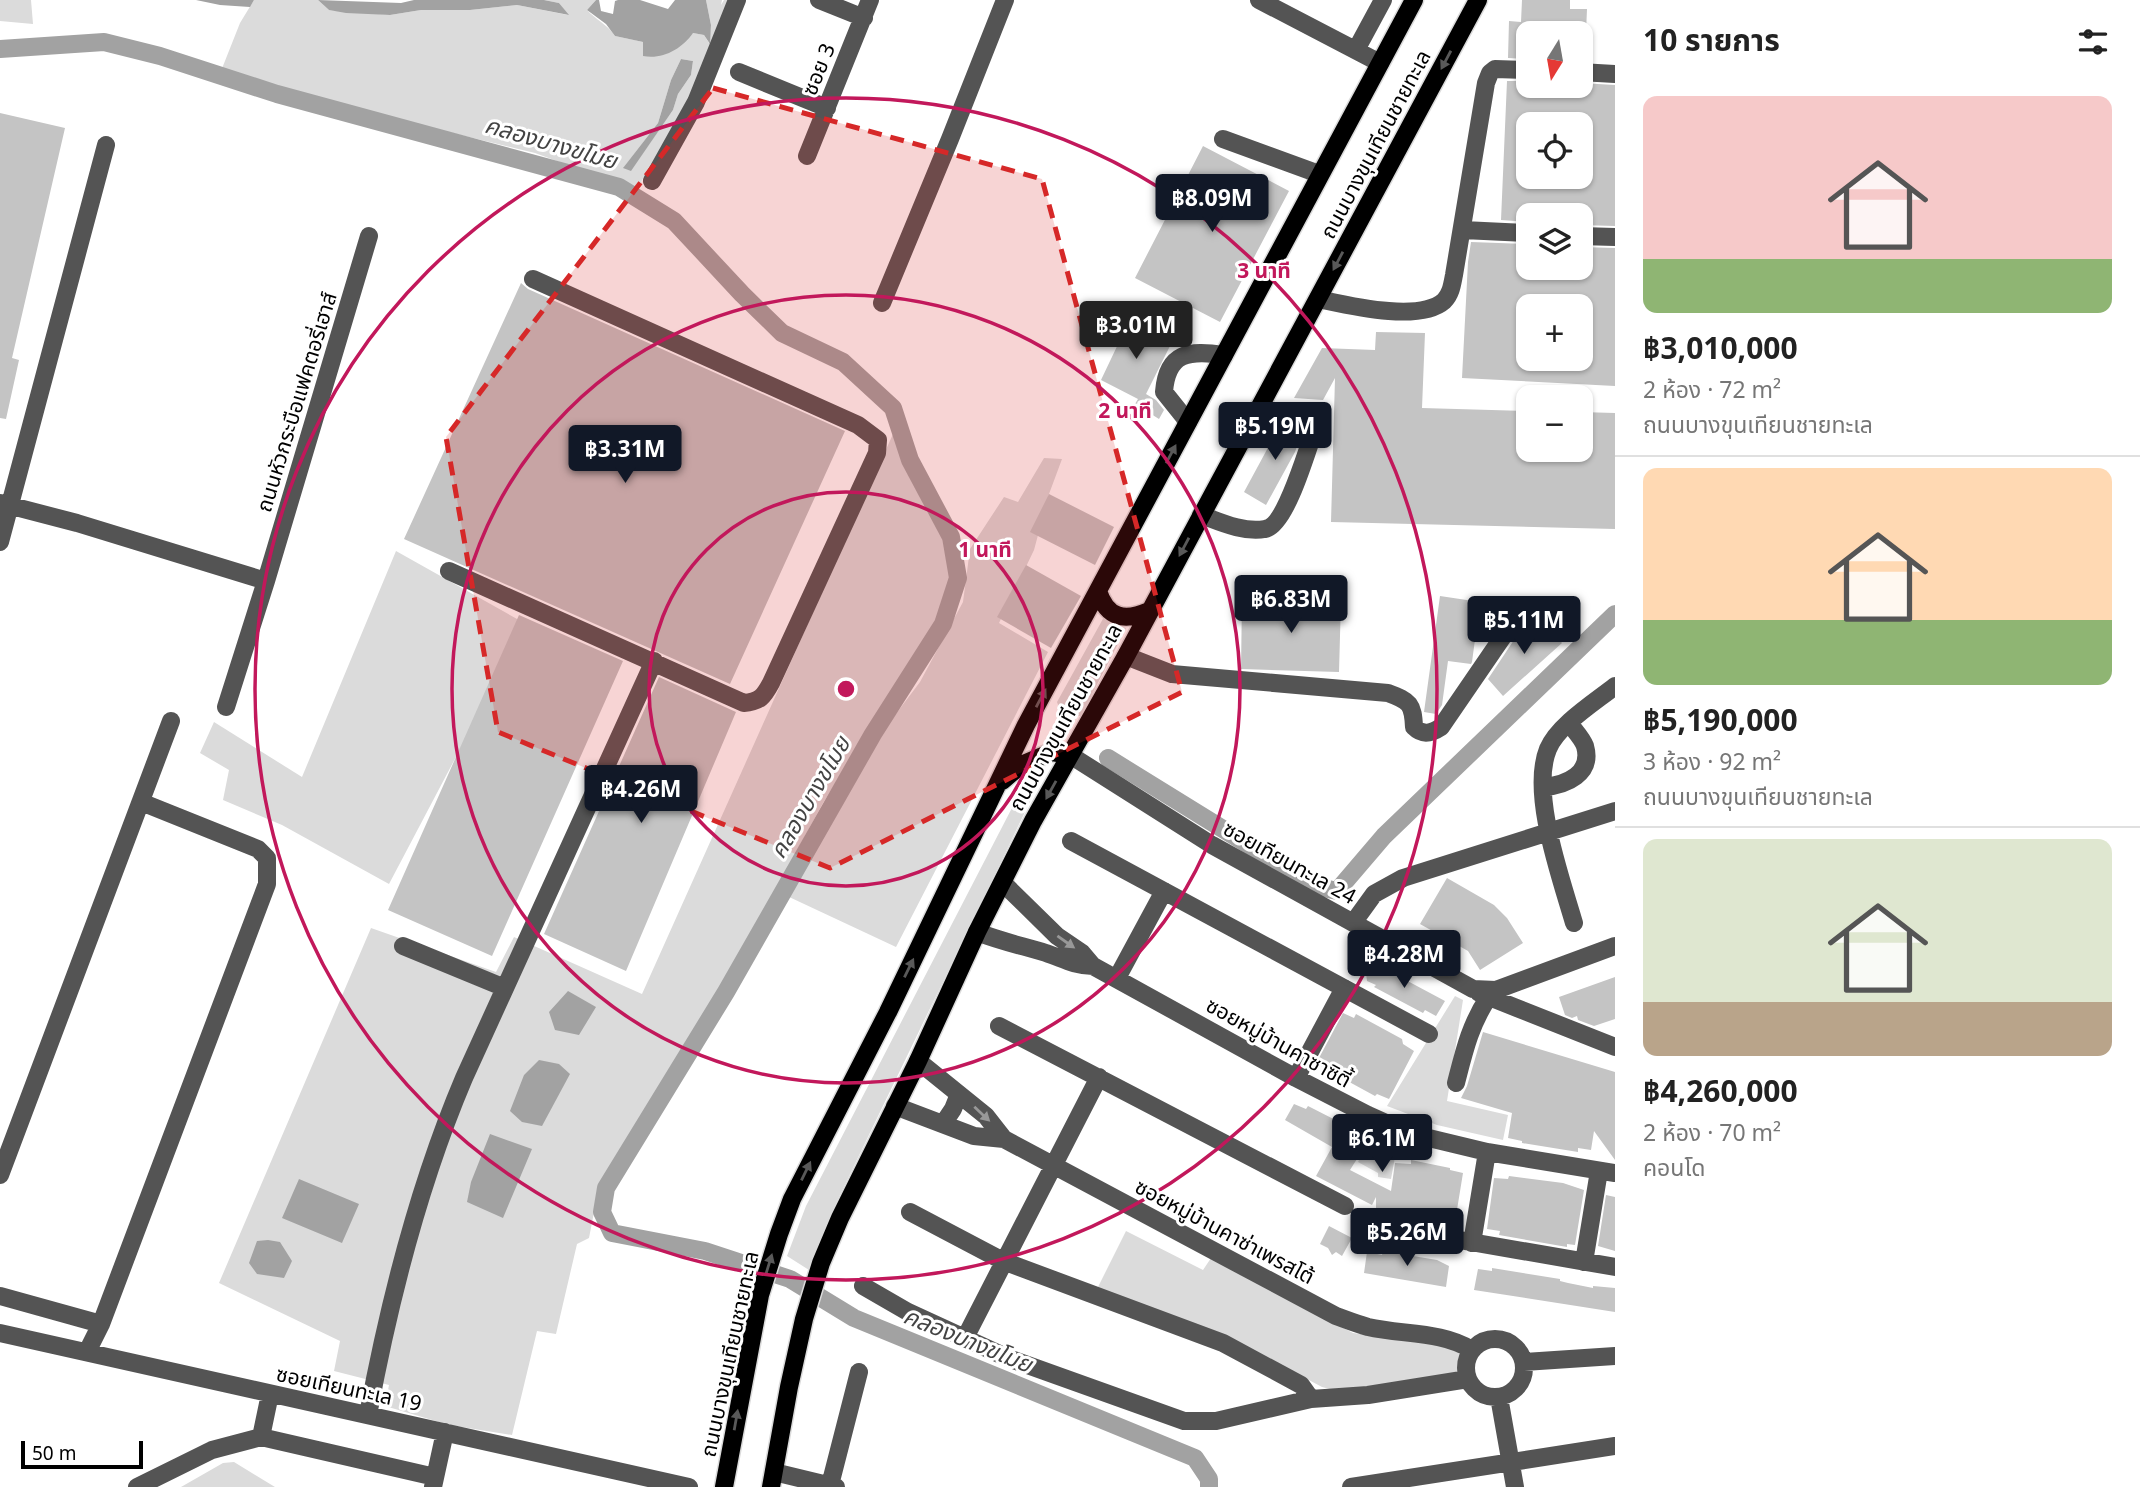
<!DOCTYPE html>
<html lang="th">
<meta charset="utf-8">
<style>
:root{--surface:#fff;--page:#f6f6f6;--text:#222;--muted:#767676;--line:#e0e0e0;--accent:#111827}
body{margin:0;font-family:"Noto Sans","Noto Sans Thai",sans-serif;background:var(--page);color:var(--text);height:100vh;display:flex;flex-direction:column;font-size:26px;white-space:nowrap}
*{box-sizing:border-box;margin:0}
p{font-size:23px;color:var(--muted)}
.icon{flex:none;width:38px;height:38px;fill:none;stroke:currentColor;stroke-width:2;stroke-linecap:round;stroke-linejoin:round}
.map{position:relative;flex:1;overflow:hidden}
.details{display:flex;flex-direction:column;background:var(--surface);width:525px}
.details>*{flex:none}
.needle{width:46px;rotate:191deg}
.controls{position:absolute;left:1516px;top:21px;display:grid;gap:14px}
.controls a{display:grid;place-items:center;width:77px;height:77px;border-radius:14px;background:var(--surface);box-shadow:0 2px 5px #0004;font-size:35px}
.scale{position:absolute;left:21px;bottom:18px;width:122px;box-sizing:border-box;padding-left:7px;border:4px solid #000;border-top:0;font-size:19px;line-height:24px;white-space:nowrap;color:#000;-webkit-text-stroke:5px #fff;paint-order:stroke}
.price{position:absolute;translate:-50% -60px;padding:0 16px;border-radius:7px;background:var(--accent);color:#fff;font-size:23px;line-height:46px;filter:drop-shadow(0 2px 4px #0008)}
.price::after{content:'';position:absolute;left:50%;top:42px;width:21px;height:16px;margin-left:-10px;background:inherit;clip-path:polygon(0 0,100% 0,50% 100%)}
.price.current{background:#222;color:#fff}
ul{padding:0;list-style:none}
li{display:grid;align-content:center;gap:14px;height:371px;padding:0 28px}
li+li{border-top:2px solid var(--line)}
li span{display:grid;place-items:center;height:217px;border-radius:14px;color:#555}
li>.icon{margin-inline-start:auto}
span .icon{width:126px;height:126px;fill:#fffc;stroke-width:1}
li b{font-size:30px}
h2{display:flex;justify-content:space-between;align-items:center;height:84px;padding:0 28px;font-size:30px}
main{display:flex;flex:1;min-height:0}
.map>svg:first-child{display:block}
.green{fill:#dbdbdb;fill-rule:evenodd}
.water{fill:#a2a2a2}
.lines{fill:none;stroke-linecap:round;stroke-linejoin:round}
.canal{stroke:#a2a2a2;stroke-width:18}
.building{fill:#c4c4c4;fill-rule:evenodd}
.major-casing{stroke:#dbdbdb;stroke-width:21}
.minor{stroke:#545454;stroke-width:18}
.major{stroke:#000;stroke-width:18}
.oneway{fill:#595959}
.oneway2{fill:#989898}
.marked{fill:#d62828;fill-opacity:0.2;stroke:#d62828;stroke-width:5;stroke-dasharray:14 9;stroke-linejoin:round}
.ring{fill:none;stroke:#c2185b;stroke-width:3.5}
.labels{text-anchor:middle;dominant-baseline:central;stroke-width:6;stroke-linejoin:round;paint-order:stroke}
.street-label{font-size:21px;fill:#000;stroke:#fff}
.water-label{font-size:23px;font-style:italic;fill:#434343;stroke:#fff}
.centre{fill:#c2185b;stroke:#fff;stroke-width:3.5}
.ring-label{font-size:21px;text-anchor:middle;font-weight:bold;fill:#c2185b;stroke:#fff;stroke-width:6;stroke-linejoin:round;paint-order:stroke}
</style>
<main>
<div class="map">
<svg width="1615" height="1487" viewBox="0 0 1615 1487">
<rect width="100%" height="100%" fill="#fff"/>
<!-- green -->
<path class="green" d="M0,0H31L33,24L0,21Z
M254,0H318L329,10L390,15L421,10H470L517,5L568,15L559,3L544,0H596L587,10C596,20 607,24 615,36L643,42L645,47L693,33L704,35L709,43L711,25L706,0H722L721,5L724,0H732L695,94L636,190L535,153L350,108L221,71L240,23ZM681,59L693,61L691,75L678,94L673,110L631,170L624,167L658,123L671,80Z
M893,434L905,463L945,539L953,577L939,617L823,803L735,963L610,1172L596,1202L589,1238L577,1244L556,1334L537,1331L512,1435L449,1425L385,1406L389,1385L334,1371L340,1341L219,1283L371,928L496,972L514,937L642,994Z
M1044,458L1062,459L1049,494L1034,550L999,623L1048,652L896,947L787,896L880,735L920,682L963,602L970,549L1004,497L1018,502Z
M396,551L526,624L389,884L282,825L223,800L229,770L200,753L214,722L302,777Z
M1104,617L1110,623L1126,628L1081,716H1071L1061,713L1057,702Z
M1029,775L1037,778L1038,785L838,1199L809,1270L787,1256L806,1206Z
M1455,996L1463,1000L1447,1101L1508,1115L1503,1140L1437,1125L1387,1106Z
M1374,1130L1398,1140L1391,1179L1378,1177V1173L1358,1162Z
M1126,1231L1203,1270L1211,1258L1353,1333L1444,1345L1457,1351L1461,1356L1460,1367L1457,1374L1341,1392L1322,1387L1275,1362L1097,1289Z
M234,1462L275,1487H181L223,1463Z"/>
<!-- water -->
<path class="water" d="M196,0H254L250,7L220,5Z
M318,0L401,3L414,0H544L559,3L569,15L517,5L470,10H421L390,15L346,13L329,10Z
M596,0H599L601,11L613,14L615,1L618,0H640L668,9L675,0H706L711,25L710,44L704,35L693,33C682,49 662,60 643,56V42L615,36L606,24L587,10Z
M681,59L693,61L691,75L678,94L673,110L631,171L623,168L658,123L671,80Z
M568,991L596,1007L579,1035L555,1030L549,1012Z
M539,1060L559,1064L570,1074L542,1126L522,1122L510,1111L524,1075Z
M490,1134L532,1149L503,1218L467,1202L471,1182Z
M299,1179L359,1204L342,1243L282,1218Z
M268,1240L280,1242L292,1261L284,1278L257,1274L249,1263L257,1241Z"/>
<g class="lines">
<!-- canal -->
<path class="canal" d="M0,49L104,42L160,56L277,94L619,187L674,221L742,294L782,333L843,362L893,408L910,460L951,537L958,578L943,624L873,734L726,992L606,1188L602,1212L612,1233L705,1251L790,1279L854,1318L1195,1458L1209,1479V1487
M1108,758L1315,886L1337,891L1384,836L1615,614"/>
</g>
<!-- building -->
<path class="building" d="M1522,0H1570V9H1587L1586,33H1528V59L1508,58L1509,21L1521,22Z
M1507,81H1528V86H1580V83L1615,85V226L1580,225V215H1528V222L1501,220ZM1528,124H1580V177H1528Z
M0,113L65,128L12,358L19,360L6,419L0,418Z
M1203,146L1289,191L1220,322L1135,278Z
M1471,242L1528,244V268H1580V247L1615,248V386L1462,378L1468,262ZM1528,306H1580V359H1528Z
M521,283L528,289L845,431L730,684L404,539Z
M1123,309L1146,320L1143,327L1172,342L1146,394L1156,400L1164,410L1159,419L1135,404L1138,399L1101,380L1120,340L1110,336Z
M1376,332L1425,333L1422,408L1528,411V450H1580V412L1615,413V529L1331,522L1335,378L1323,400L1294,398L1322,348L1375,350Z
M1284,418L1303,428L1295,452L1266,505L1244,492Z
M1049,494L1114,527L1095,565L1030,532Z
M1026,565L1081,596L1051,648L997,617Z
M1440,596L1480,602L1472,662L1471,664L1448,661L1442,705L1436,714L1424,712Z
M1242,598L1341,600L1339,672L1241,669Z
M519,615L623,661L492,956L388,910Z
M1539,618L1562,643L1503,696L1488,679L1514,640Z
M659,677L736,712L626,971L544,934Z
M1447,878L1494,905L1507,918L1523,943L1480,970L1468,951L1420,924Z
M1372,962L1445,1001L1436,1016L1425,1010L1423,1013L1374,987L1376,985L1367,981L1366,973Z
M1615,977V1019L1594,1026L1578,1020L1577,1016L1572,1018L1565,1015L1559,997Z
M1343,1013L1354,1018L1356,1014L1402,1039L1403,1044L1414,1051L1389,1099L1377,1094L1375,1096L1320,1066L1322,1061L1319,1058Z
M1483,1032L1615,1072V1160L1594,1131L1591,1150L1578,1148V1152L1522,1143V1141L1508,1138L1512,1113L1461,1098L1467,1086Z
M1294,1104L1306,1109L1308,1106L1355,1130L1352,1135L1367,1143L1350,1170L1391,1191L1395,1163L1411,1164V1160L1450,1168V1170L1463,1173L1455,1222L1442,1223V1225L1381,1215V1211H1376V1197L1372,1205L1316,1176L1332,1147L1285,1120Z
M1509,1176L1563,1183L1584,1190L1575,1245L1567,1244V1247L1499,1235L1500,1231L1487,1229L1494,1178L1508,1179Z
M1606,1195L1615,1197V1251L1598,1246Z
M1329,1226L1352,1238L1342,1256L1336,1252L1332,1255L1328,1248L1320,1244Z
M1383,1251L1437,1260L1449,1266L1446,1287L1364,1273L1367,1252L1382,1255Z
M1492,1268L1560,1279V1281L1568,1283L1593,1288V1286L1615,1288V1312L1474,1290L1478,1269L1492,1271Z"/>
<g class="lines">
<defs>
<path id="major" d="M1098,591C1107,618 1124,622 1149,611
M1002,781L1021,765L1052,752L1070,755
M724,1487L760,1295L779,1234L792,1199L888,1012L1026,725L1414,0
M771,1487L789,1387L804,1319L821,1263L840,1218L918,1061L977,932L1033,821L1126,656L1478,0"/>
</defs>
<!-- major casing -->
<use href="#major" class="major-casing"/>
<!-- minor -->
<path class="minor" d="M819,0L864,18
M1259,0L1380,63
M1356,50L1383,0
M739,72L827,108
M1580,72L1615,74
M1223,139L1319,174
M807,156L870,0
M652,181L696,102L737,0
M1463,230L1528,233
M1580,236L1615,237
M1318,299C1347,305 1419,323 1444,301C1451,294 1452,285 1454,275L1486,83L1490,73L1495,69L1528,70
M882,303L950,139L1005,0
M1188,422L1164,392C1167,352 1189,350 1224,355
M0,503L77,523L266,581
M1201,515C1220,522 1244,533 1265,529C1287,526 1310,440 1318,419
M0,542L106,145
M449,571L744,703C760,702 764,696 771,683L877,453L878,440L858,425L533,279
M1126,656L1172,674L1388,693C1410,701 1413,704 1414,727C1423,736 1432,733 1441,727L1515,619
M226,707L266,581L369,236
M1070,755L1212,845L1473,989L1496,990L1615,946
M1544,787C1566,785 1593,774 1585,746C1582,738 1574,730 1569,723
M1071,841L1429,1034
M1003,883L1057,936L1082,953L1093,966
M1353,923L1374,894L1403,878L1615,811
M1574,923C1561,878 1530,793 1548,749C1558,725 1595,702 1615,686
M977,932C1000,941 1023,946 1046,953C1064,959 1072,965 1093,966L1296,1078L1368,1115L1408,1133L1487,1152L1615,1173
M403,946L505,988
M1117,978L1164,891
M1479,993L1615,1047
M999,1026L1345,1206
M918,1061L986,1116L1004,1139L1336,1316C1347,1320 1357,1324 1368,1327C1403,1335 1442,1331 1472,1350
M1296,1078L1344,988
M1456,1083C1464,1052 1470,1025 1488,998
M895,1106L974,1136L1004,1139
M943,1124L953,1109L959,1094
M0,1175L171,721
M910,1212L1003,1261L1223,1343L1301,1385L1311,1399
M1379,1226L1615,1267
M1472,1243L1487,1152
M1584,1262L1599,1171
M863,1286L908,1312L1008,1358L1184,1421H1216L1311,1399L1368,1395L1468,1379
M0,1296L101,1324
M0,1333L689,1487
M965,1338L1099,1077
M1466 1368a29 29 0 1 1 58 0a29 29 0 1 1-58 0Z
M87,1352L101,1324L267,884V858L258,849L141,802
M1524,1362L1615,1356
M1499,1397L1515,1487
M368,1415C389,1302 419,1184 464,1078L654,661
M261,1437L435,1477
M774,1472L836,1487
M830,1485L859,1372
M137,1487L212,1450L261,1437L270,1394
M433,1487L445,1432
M1351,1487L1615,1446"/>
<!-- major -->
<use href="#major" class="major"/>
</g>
<!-- one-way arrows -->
<defs><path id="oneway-solid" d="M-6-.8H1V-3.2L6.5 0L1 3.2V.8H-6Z" transform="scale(1.75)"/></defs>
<g class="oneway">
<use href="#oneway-solid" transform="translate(1446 60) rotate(118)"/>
<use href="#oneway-solid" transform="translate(1338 261) rotate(118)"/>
<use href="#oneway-solid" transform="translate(1171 454) rotate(-62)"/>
<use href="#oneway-solid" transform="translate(1184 547) rotate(118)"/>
<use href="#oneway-solid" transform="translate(1041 698) rotate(-62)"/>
<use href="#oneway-solid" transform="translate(1051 790) rotate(119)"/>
<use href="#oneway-solid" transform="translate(909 968) rotate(-64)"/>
<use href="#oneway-solid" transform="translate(806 1171) rotate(-64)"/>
<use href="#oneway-solid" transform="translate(769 1264) rotate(-73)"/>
<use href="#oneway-solid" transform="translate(736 1420) rotate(-80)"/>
</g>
<g class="oneway2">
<use href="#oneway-solid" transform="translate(1066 942) rotate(35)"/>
<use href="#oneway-solid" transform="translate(982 1114) rotate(43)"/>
</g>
<!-- marked area -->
<path class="marked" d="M713,88L1042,179L1182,692L830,868L498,732L446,437Z"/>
<!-- distance rings -->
<g class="ring">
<circle cx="846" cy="689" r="197"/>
<circle cx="846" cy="689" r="394"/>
<circle cx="846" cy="689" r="591"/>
</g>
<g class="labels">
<!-- street labels -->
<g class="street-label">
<text transform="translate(818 69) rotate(-68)">ซอย 3</text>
<text transform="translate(1375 144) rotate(-62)">ถนนบางขุนเทียนชายทะเล</text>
<text transform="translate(296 402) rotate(-73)">ถนนหัวกระบือแฟคตอรี่เฮาส์</text>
<text transform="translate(1065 717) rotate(-61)">ถนนบางขุนเทียนชายทะเล</text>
<text transform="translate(1290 862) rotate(29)">ซอยเทียนทะเล 24</text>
<text transform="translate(1279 1042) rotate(29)">ซอยหมู่บ้านคาซาซิตี้</text>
<text transform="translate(1225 1231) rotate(28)">ซอยหมู่บ้านคาซ่าเพรสโต้</text>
<text transform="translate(729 1354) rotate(-78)">ถนนบางขุนเทียนชายทะเล</text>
<text transform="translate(349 1388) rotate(12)">ซอยเทียนทะเล 19</text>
</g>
<!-- water labels -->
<g class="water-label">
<text transform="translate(551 142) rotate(16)">คลองบางขโมย</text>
<text transform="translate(809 797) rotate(-60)">คลองบางขโมย</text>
<text transform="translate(968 1339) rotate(22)">คลองบางขโมย</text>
</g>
</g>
<circle cx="846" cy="689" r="10" class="centre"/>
<g class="ring-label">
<text x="1264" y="278">3 นาที</text>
<text x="1125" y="418">2 นาที</text>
<text x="985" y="557">1 นาที</text>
</g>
</svg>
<div class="controls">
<a><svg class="needle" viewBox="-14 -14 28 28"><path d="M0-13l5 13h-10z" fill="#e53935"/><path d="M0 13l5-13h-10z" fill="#767676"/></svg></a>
<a><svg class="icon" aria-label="locate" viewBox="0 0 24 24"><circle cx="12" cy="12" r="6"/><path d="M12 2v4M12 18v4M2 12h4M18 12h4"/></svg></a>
<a><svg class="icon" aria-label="layers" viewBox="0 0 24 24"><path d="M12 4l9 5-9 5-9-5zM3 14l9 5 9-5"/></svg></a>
<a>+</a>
<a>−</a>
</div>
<div class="scale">50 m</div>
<b class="price" style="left:1212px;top:234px">฿8.09M</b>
<b class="price current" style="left:1136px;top:361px">฿3.01M</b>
<b class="price" style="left:1275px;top:462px">฿5.19M</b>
<b class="price" style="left:625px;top:485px">฿3.31M</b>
<b class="price" style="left:1291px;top:635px">฿6.83M</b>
<b class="price" style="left:1524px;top:656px">฿5.11M</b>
<b class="price" style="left:641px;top:825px">฿4.26M</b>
<b class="price" style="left:1404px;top:990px">฿4.28M</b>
<b class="price" style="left:1382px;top:1174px">฿6.1M</b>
<b class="price" style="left:1407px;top:1268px">฿5.26M</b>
</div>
<section class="details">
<h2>10 รายการ<svg class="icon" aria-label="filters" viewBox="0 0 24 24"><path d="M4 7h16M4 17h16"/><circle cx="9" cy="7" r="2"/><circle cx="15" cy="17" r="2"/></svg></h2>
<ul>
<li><span style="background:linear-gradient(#f6c9c9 75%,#8fb573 0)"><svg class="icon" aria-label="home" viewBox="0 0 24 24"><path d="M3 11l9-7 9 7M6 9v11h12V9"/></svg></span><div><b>฿3,010,000</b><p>2 ห้อง · 72 m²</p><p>ถนนบางขุนเทียนชายทะเล</p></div></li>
<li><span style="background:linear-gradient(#ffd9b3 70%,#8fb573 0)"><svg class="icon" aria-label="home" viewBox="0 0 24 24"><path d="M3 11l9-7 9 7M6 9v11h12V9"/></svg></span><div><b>฿5,190,000</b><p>3 ห้อง · 92 m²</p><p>ถนนบางขุนเทียนชายทะเล</p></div></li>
<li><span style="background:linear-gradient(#dfe7d0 75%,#b9a48a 0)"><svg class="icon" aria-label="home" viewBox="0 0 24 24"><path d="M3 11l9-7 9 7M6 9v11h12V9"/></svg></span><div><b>฿4,260,000</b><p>2 ห้อง · 70 m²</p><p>คอนโด</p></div></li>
</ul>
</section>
</main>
